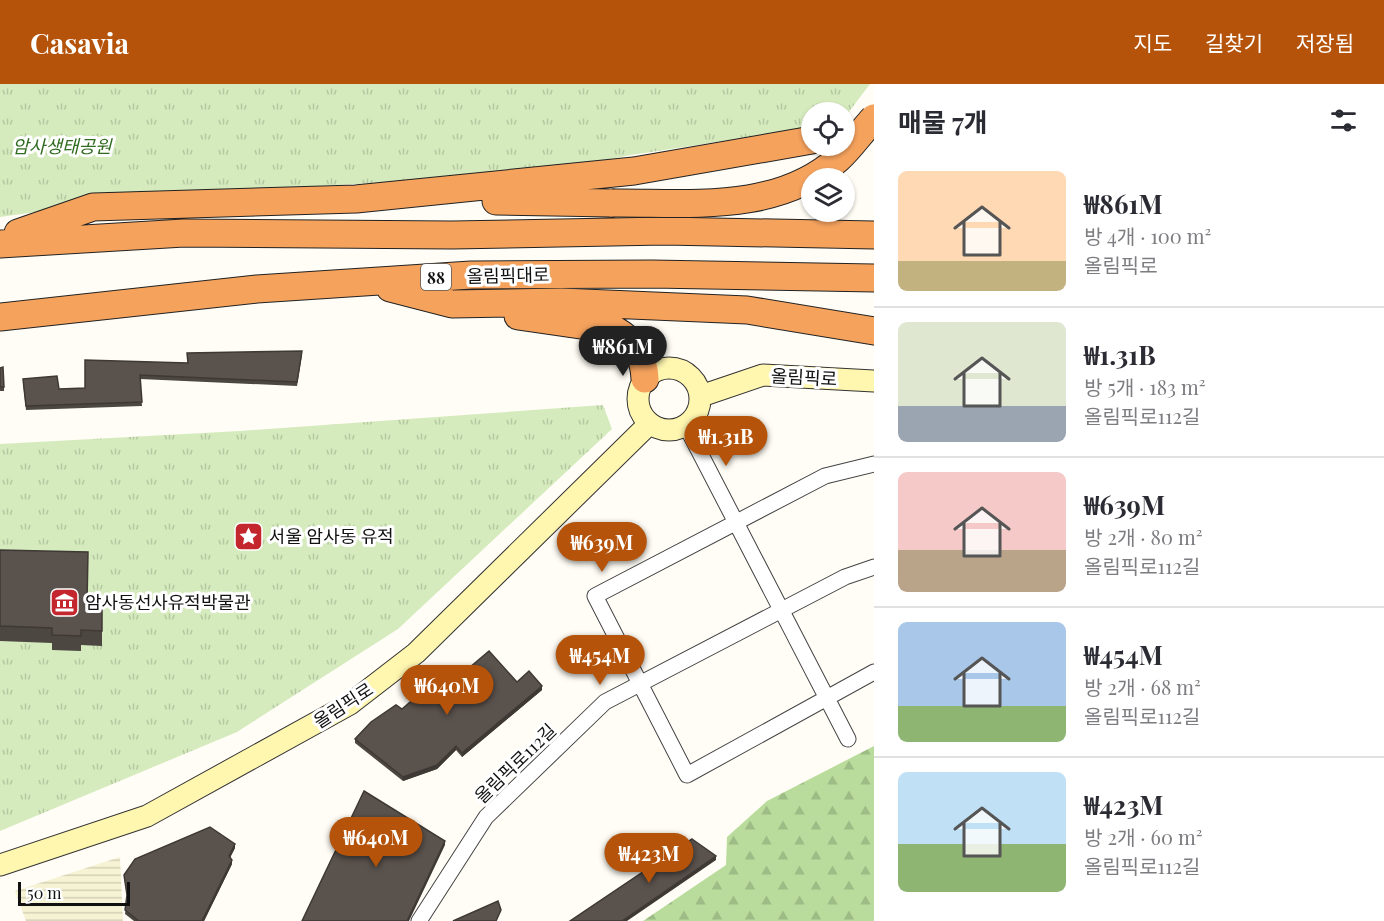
<!DOCTYPE html>
<html lang="ko">
<meta charset="utf-8">
<style>
:root{--surface:#fff;--page:#f2f2f3;--text:#2b2b33;--muted:#7c7c81;--line:#e1e1e2;--accent:#b45309}
body{margin:0;font-family:"Playfair Display","Noto Sans KR",serif;background:var(--page);color:var(--text);height:100vh;display:flex;flex-direction:column;font-size:22px;white-space:nowrap}
*{box-sizing:border-box;margin:0}
p{font-size:20px;color:var(--muted)}
.icon{flex:none;width:33px;height:33px;fill:none;stroke:currentColor;stroke-width:2;stroke-linecap:round;stroke-linejoin:round}
.map{position:relative;flex:1;overflow:hidden}
.panel{display:flex;flex-direction:column;background:var(--surface);width:510px}
.panel>*{flex:none}
.tools{position:absolute;left:801px;top:18px;display:grid;gap:12px}
.tools a{display:grid;place-items:center;width:54px;height:54px;border-radius:50%;background:var(--surface);box-shadow:0 2px 4px #0004;font-size:30px}
.scale{position:absolute;left:18px;bottom:15px;width:112px;box-sizing:border-box;padding-left:6px;border:3px solid #111;border-top:0;font-size:16px;line-height:21px;white-space:nowrap;color:#111;-webkit-text-stroke:4px #fff;paint-order:stroke}
.price{position:absolute;translate:-50% -51px;padding:0 14px;border-radius:21px;background:var(--accent);color:#fff;font-size:20px;line-height:39px;filter:drop-shadow(0 2px 3px #0008)}
.price::after{content:'';position:absolute;left:50%;top:36px;width:18px;height:14px;margin-left:-9px;background:inherit;clip-path:polygon(0 0,100% 0,50% 100%)}
.price.current{background:#222;color:#fff}
ul{padding:0;list-style:none}
li{display:flex;align-items:center;gap:18px;height:150px;padding:0 24px}
li+li{border-top:2px solid var(--line)}
li span{display:grid;place-items:center;flex:none;width:168px;height:120px;border-radius:9px;color:#555}
li>.icon{margin-inline-start:auto}
span .icon{width:72px;height:72px;fill:#fffc;stroke-width:1}
li b{font-size:26px}
h2{display:flex;justify-content:space-between;align-items:center;height:72px;padding:0 24px;font-size:26px}
header{display:flex;align-items:center;gap:36px;box-sizing:border-box;height:84px;padding:0 30px;background:var(--accent);color:#fff}
header strong{font-size:28px}
nav{display:flex;gap:33px;margin-inline-start:auto;font-size:21px}
main{display:flex;flex:1;min-height:0}
.map>svg:first-child{display:block}
.farmland{fill:url(#farmland-rules)}
.grass{fill:url(#grass-tufts)}
.forest{fill:url(#forest-firs)}
.lines{fill:none;stroke-linecap:round;stroke-linejoin:round}
.street-casing{stroke:#444;stroke-width:17}
.secondary-casing{stroke:#333;stroke-width:23}
.highway-casing{stroke:#222;stroke-width:29}
.street{stroke:#fff;stroke-width:15}
.secondary{stroke:#fff6b0;stroke-width:21}
.highway{stroke:#f5a25d;stroke-width:27}
.highway-bridge-casing{stroke:#222;stroke-width:29;stroke-linecap:butt}
.highway-bridge{stroke:#f5a25d;stroke-width:27}
.wall{fill:#4d4742}
.shaded-wall{fill:#3f3936}
.building{fill:#5a524d;stroke:#3f3936;stroke-width:1.5}
.labels{text-anchor:middle;dominant-baseline:central;stroke-width:6;stroke-linejoin:round;paint-order:stroke}
.shield{fill:#fff;stroke:#585858;stroke-width:1.5}
.shield-label{font-size:16px;font-weight:bold;fill:#111}
.park-label{font-size:18px;font-style:italic;fill:#2f6b1f;stroke:#fff}
.street-label{font-size:18px;fill:#111;stroke:#fff}
.poi-label{font-size:18px;fill:#111;stroke:#fff;text-anchor:start}
</style>
<header>
<strong>Casavia</strong>
<nav><a>지도</a><a>길찾기</a><a>저장됨</a></nav>
</header>
<main>
<div class="map">
<svg width="874" height="837" viewBox="0 0 874 837">
<defs>
<pattern id="farmland-rules" width="6" height="5" patternUnits="userSpaceOnUse" patternTransform="scale(1.5)"><rect width="6" height="5" fill="#f6f3d4"/><path d="M0 2.5h6" fill="none" stroke="#d2cfb5"/></pattern>
<pattern id="grass-tufts" width="24" height="20" patternUnits="userSpaceOnUse" patternTransform="scale(1.5)"><rect width="24" height="20" fill="#d5ebbd"/><path d="M3 7l-1-3M5 7V3M7 7l1-3M15 17l-1-3M17 17v-4M19 17l1-3" fill="none" stroke="#b6c8a1"/></pattern>
<pattern id="forest-firs" width="22" height="20" patternUnits="userSpaceOnUse" patternTransform="scale(1.5)"><rect width="22" height="20" fill="#b9dc9c"/><path d="M5 1l3.5 6h-7zM16 11l3.5 6h-7z" fill="#9ebc85"/></pattern>
</defs>
<rect width="100%" height="100%" fill="#fffdf5"/>
<!-- farmland -->
<path class="farmland" d="M120,773L123,837H26L15,807Z"/>
<!-- grass -->
<path class="grass" d="M0,0H870L845,33L844,28H812L811,44L631,71L531,91L318,102L94,120L0,133Z
M603,321L612,345L398,545L237,648L0,747V360L240,347Z"/>
<!-- forest -->
<path class="forest" d="M874,662V837H643L726,781L727,753L767,717Z"/>
<g class="lines">
<defs>
<path id="street" d="M686,342L848,655
M874,380L825,392L595,512L687,691L874,588
M419,837L486,733L605,618L845,493L874,483"/>
<path id="secondary" d="M638 315a31 31 0 1 1 62 0a31 31 0 1 1-62 0Z
M701,312L763,291L874,297
M0,781L147,732L350,620L416,569L649,340"/>
<path id="highway" d="M496,117L612,119
M18,149L93,123L356,115L634,87L812,56
M0,160L184,149L452,151L664,147L874,151
M390,204L452,220L561,218L747,226L874,247
M518,232L615,246C635,257 644,272 645,295
M0,233L257,205L471,191L652,190L874,194"/>
</defs>
<!-- street casing -->
<use href="#street" class="street-casing"/>
<!-- secondary casing -->
<use href="#secondary" class="secondary-casing"/>
<!-- highway casing -->
<use href="#highway" class="highway-casing"/>
<!-- street -->
<use href="#street" class="street"/>
<!-- secondary -->
<use href="#secondary" class="secondary"/>
<!-- highway -->
<use href="#highway" class="highway"/>
<defs>
<path id="highway-bridge" d="M612,119C688,118 776,130 838,75C851,63 862,47 874,34"/>
</defs>
<!-- highway-bridge casing -->
<use href="#highway-bridge" class="highway-bridge-casing"/>
<!-- highway-bridge -->
<use href="#highway-bridge" class="highway-bridge"/>
</g>
<!-- wall -->
<path class="wall" d="M302,271L297,302L140,295L142,322L26,326L23,299L59,305L85,304L188,279Z
M0,284L4,303V307H0Z
M0,466L88,519L102,520V562L81,561V567L52,566V559L0,557Z
M517,598L542,606L462,673L456,666L437,685L403,697L355,659V655L402,625Z
M235,764L230,773L232,780L204,837H134L125,830L127,813L124,791Z"/>
<!-- shaded-wall -->
<path class="shaded-wall" d="M542,602V606L462,673V669Z
M456,662V666L437,685L403,697V693Z
M445,757V761L409,837H407Z
M235,760V764L229,776V772Z
M716,772V776L627,837H622Z
M232,776V780L204,837H202Z"/>
<!-- building -->
<path class="building" d="M302,267L297,298L140,291L142,318L26,322L23,295L57,292L59,305L85,304V276L188,279L187,269Z
M3,283L4,303H0V284Z
M0,466L88,468L87,519L102,520V547L81,546V552L52,551V544L0,542Z
M489,567L517,598L529,587L542,602L462,669L456,662L437,681L403,693L355,655L371,638L396,621L402,625L447,586L456,595Z
M364,707L445,757L407,837H302Z
M210,743L235,760L229,772L232,776L202,837H139L125,826L127,811L124,791L135,775Z
M692,755L716,772L622,837H570Z
M498,817L501,826L496,837H453Z"/>
<!-- icons -->
<defs>
<symbol id="sight-square" viewBox="-11 -11 22 22"><rect x="-9" y="-9" width="18" height="18" rx="4" fill="#c4262e" stroke="#fff"/><path d="M0-6L1.8-2.2L6-1.7L2.9 1.2L3.7 5.4L0 3.3L-3.7 5.4L-2.9 1.2L-6-1.7L-1.8-2.2Z" fill="#fff"/></symbol>
<symbol id="museum-square" viewBox="-11 -11 22 22"><rect x="-9" y="-9" width="18" height="18" rx="4" fill="#c4262e" stroke="#fff"/><path d="M0-6L6-3V-2H-6V-3ZM-5-1h2V3h-2ZM-1-1h2V3h-2ZM3-1h2V3H3ZM-6 4H6V6H-6Z" fill="#fff"/></symbol>
</defs>
<g fill-rule="evenodd">
<use href="#sight-square" x="232" y="436" width="33" height="33"/>
<use href="#museum-square" x="48" y="502" width="33" height="33"/>
</g>
<g class="labels">
<!-- shield labels -->
<rect class="shield" x="421" y="180" width="30" height="26" rx="4.5"/>
<g class="shield-label">
<text x="436" y="193">88</text>
</g>
<!-- park labels -->
<g class="park-label">
<text x="62" y="62">암사생태공원</text>
</g>
<!-- street labels -->
<g class="street-label">
<text transform="translate(508 191) rotate(-1)">올림픽대로</text>
<text transform="translate(804 293) rotate(3)">올림픽로</text>
<text transform="translate(343 621) rotate(-33)">올림픽로</text>
<text transform="translate(515 679) rotate(-44)">올림픽로112길</text>
</g>
<!-- poi labels -->
<g class="poi-label">
<text x="269" y="452">서울 암사동 유적</text>
<text x="85" y="518">암사동선사유적박물관</text>
</g>
</g>
</svg>
<div class="tools">
<a><svg class="icon" aria-label="locate" viewBox="0 0 24 24"><circle cx="12" cy="12" r="6"/><path d="M12 2v4M12 18v4M2 12h4M18 12h4"/></svg></a>
<a><svg class="icon" aria-label="layers" viewBox="0 0 24 24"><path d="M12 4l9 5-9 5-9-5zM3 14l9 5 9-5"/></svg></a>
</div>
<div class="scale">50 m</div>
<b class="price current" style="left:623px;top:293px">₩861M</b>
<b class="price" style="left:726px;top:383px">₩1.31B</b>
<b class="price" style="left:602px;top:489px">₩639M</b>
<b class="price" style="left:600px;top:602px">₩454M</b>
<b class="price" style="left:447px;top:632px">₩640M</b>
<b class="price" style="left:376px;top:784px">₩640M</b>
<b class="price" style="left:649px;top:800px">₩423M</b>
</div>
<section class="panel">
<h2>매물 7개<svg class="icon" aria-label="filters" viewBox="0 0 24 24"><path d="M4 7h16M4 17h16"/><circle cx="9" cy="7" r="2"/><circle cx="15" cy="17" r="2"/></svg></h2>
<ul>
<li><span style="background:linear-gradient(#ffd9b3 75%,#c2b280 0)"><svg class="icon" aria-label="home" viewBox="0 0 24 24"><path d="M3 11l9-7 9 7M6 9v11h12V9"/></svg></span><div><b>₩861M</b><p>방 4개 · 100 m²</p><p>올림픽로</p></div></li>
<li><span style="background:linear-gradient(#dfe7d0 70%,#9aa5b1 0)"><svg class="icon" aria-label="home" viewBox="0 0 24 24"><path d="M3 11l9-7 9 7M6 9v11h12V9"/></svg></span><div><b>₩1.31B</b><p>방 5개 · 183 m²</p><p>올림픽로112길</p></div></li>
<li><span style="background:linear-gradient(#f6c9c9 65%,#b9a48a 0)"><svg class="icon" aria-label="home" viewBox="0 0 24 24"><path d="M3 11l9-7 9 7M6 9v11h12V9"/></svg></span><div><b>₩639M</b><p>방 2개 · 80 m²</p><p>올림픽로112길</p></div></li>
<li><span style="background:linear-gradient(#a9c7e8 70%,#8fb573 0)"><svg class="icon" aria-label="home" viewBox="0 0 24 24"><path d="M3 11l9-7 9 7M6 9v11h12V9"/></svg></span><div><b>₩454M</b><p>방 2개 · 68 m²</p><p>올림픽로112길</p></div></li>
<li><span style="background:linear-gradient(#bfe0f5 60%,#8fb573 0)"><svg class="icon" aria-label="home" viewBox="0 0 24 24"><path d="M3 11l9-7 9 7M6 9v11h12V9"/></svg></span><div><b>₩423M</b><p>방 2개 · 60 m²</p><p>올림픽로112길</p></div></li>
</ul>
</section>
</main>
